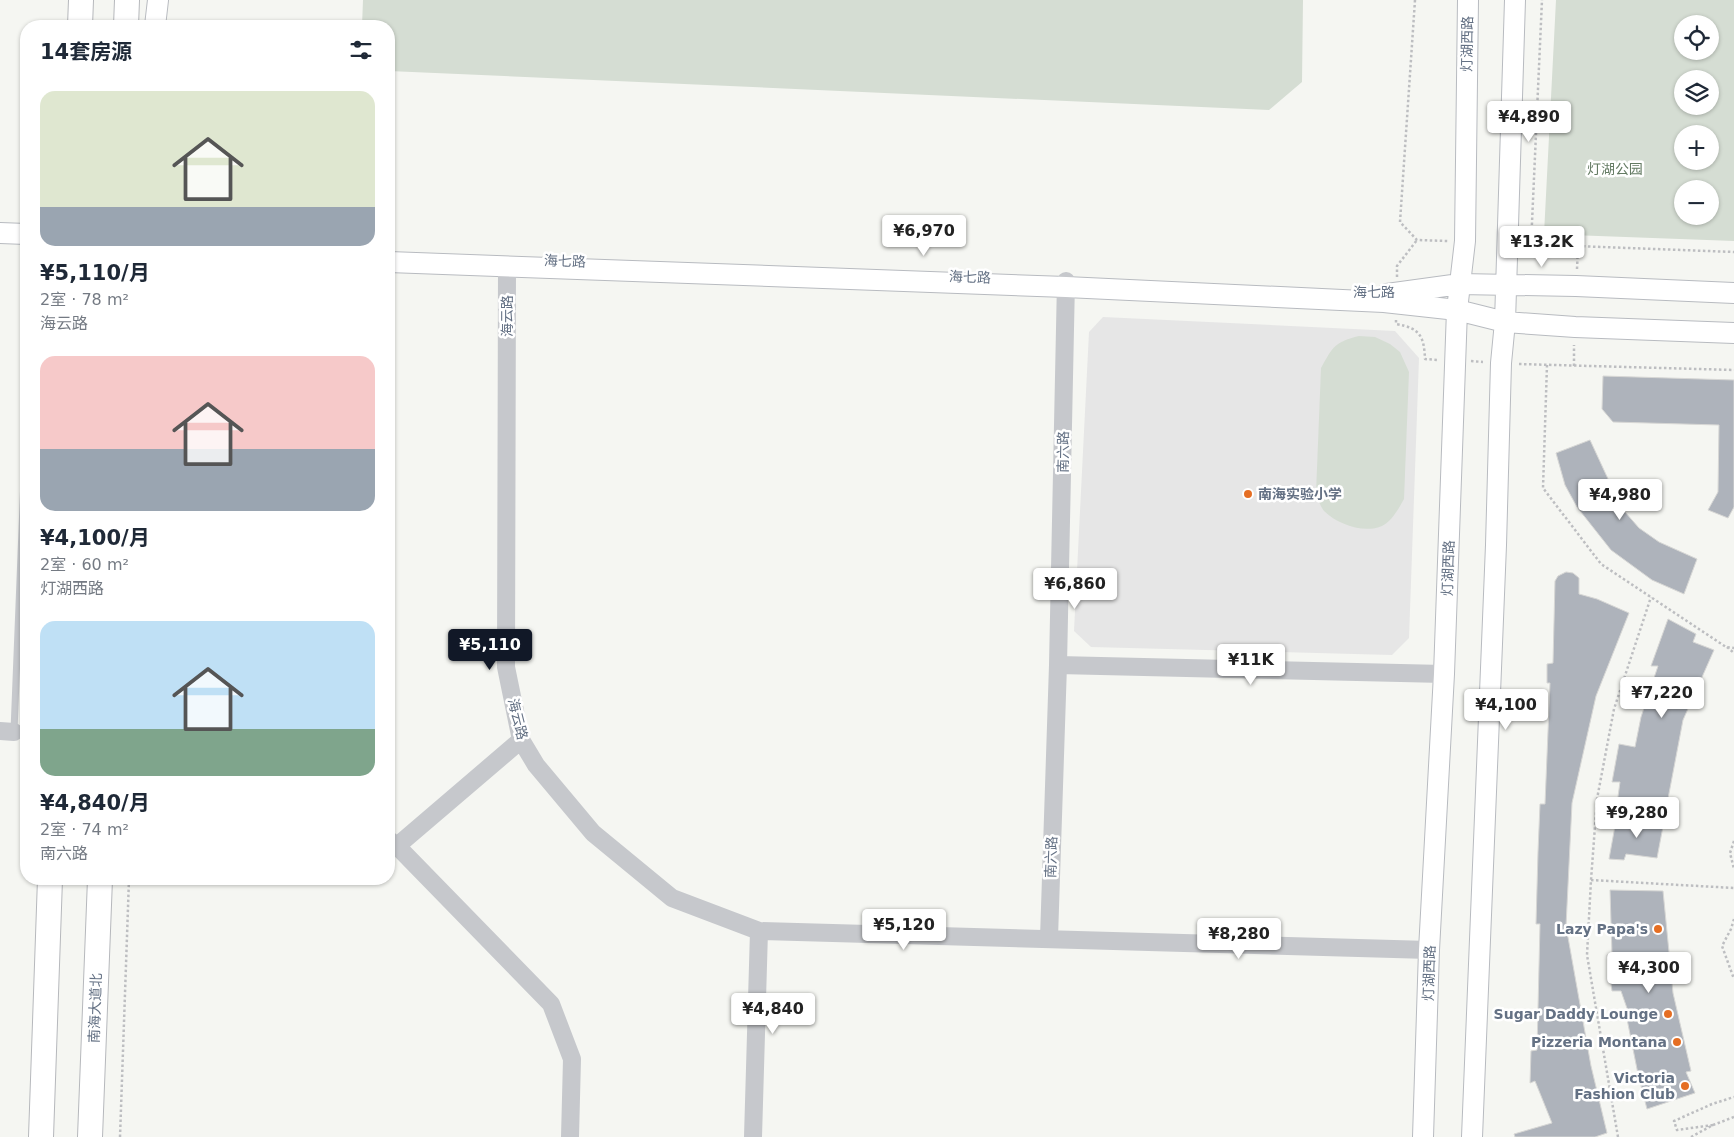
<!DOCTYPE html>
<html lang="zh">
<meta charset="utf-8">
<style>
:root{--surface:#fff;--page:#f6f6f7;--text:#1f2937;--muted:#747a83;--accent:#111827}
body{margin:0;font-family:"DejaVu Sans","Noto Sans SC",sans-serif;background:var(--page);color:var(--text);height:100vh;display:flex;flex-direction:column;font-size:19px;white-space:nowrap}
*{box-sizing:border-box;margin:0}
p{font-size:16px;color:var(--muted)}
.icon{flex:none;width:28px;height:28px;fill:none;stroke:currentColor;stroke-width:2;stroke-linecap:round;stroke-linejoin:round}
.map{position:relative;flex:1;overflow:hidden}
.drawer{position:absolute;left:20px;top:20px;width:375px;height:865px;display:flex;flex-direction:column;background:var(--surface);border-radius:20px;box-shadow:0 1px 4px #0004}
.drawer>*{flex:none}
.buttons{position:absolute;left:1674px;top:15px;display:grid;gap:10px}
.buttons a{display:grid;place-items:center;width:45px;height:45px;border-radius:50%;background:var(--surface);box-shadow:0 1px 4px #0004;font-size:25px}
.price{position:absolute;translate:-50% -42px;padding:0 11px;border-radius:5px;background:#fff;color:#222;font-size:16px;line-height:32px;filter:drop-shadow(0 1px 2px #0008)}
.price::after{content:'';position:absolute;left:50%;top:30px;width:15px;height:11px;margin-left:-8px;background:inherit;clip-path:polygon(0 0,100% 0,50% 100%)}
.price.active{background:var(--accent);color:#fff}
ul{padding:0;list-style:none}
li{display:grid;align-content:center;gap:10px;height:265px;padding:0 20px}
li span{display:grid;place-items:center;height:155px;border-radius:15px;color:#555}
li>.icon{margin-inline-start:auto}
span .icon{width:90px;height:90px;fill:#fffc;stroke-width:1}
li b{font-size:21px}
h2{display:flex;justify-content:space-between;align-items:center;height:60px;padding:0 20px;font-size:21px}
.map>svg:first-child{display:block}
.built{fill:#e6e6e6}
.green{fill:#d5ddd3;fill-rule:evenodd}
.building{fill:#aeb3bb;stroke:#d7d7d5}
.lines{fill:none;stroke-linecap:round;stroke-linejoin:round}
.secondary-casing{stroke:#b8bbc0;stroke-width:22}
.trunk-casing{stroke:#b6b8bc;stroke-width:26}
.path{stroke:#bdbec1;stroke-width:2.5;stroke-dasharray:2.5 2.5;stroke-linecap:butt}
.service{stroke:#c6c8cc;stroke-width:7}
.tertiary{stroke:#c6c8cc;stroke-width:18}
.secondary{stroke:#fff;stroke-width:20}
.trunk{stroke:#fff;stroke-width:24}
.poi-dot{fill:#e56e23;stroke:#fff;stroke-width:2}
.labels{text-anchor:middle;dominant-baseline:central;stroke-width:5;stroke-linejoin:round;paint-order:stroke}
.street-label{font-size:14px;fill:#647184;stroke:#fff}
.park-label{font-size:14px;fill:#647b63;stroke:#fff}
.poi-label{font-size:14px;font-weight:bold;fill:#647184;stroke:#fff;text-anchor:end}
</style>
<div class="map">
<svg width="1734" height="1137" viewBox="0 0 1734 1137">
<rect width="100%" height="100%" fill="#f5f6f2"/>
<!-- built -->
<path class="built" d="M1103,317L1395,331L1419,358L1409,638L1392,655L1091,647L1074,631L1089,332Z"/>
<!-- green -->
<path class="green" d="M363,0H1303L1302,82L1269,110L389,71V26H362Z
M1556,0H1734V241L1544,234ZM1682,24H1710V51H1682ZM1682,79H1710V106H1682ZM1682,134H1710V161H1682ZM1682,189H1710V216H1682Z
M1359,336L1375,337L1390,344L1400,352L1409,372L1404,499C1399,508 1392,521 1382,526C1364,534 1337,524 1324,511C1320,506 1318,499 1316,493L1321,368C1333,346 1335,342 1359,336Z"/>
<!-- building -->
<path class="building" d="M1603,376L1734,380V507L1728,518L1708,510L1718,492L1719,425L1613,422L1602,409Z
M1590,440L1615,494L1625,512L1639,528L1659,542L1697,559L1684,594L1652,580L1611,550L1577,507L1565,485L1556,453Z
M1566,572L1573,573L1579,578V594L1597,599L1629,613L1596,696L1572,803L1566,926L1591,1066L1607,1133L1595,1137H1515L1514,1134L1552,1123L1535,1081L1530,1083L1531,1051L1537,1050L1540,924H1536L1538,852L1540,804H1545L1550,683H1547V664L1553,663L1555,581L1558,576Z
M1668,619L1696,634L1693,642L1714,650L1683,720L1667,804H1617L1620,782H1612L1619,744L1635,747L1641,717L1658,666H1651Z
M1665,816L1657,858L1626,854L1624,860L1609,859L1615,826Z
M1610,890L1663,891L1673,993L1691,1071L1686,1072L1695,1093L1647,1109L1638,1074L1627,1019L1630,1017L1621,991H1612L1607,955L1612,954Z"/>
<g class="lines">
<defs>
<path id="secondary" d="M155,26L158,0
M0,233L26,234
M389,262L1066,287L1384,302L1457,310L1505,322L1575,327L1734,333
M1387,294L1460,284L1576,286L1734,293
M1423,1137L1429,950L1444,674L1457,310L1465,241L1468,0
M1472,1137L1496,545L1501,363L1505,322L1515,0"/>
<path id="trunk" d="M80,26L81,0
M126,26L127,0
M41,1137L50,879
M90,1137L100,879"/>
</defs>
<!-- secondary casing -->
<use href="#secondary" class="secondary-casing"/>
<!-- trunk casing -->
<use href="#trunk" class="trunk-casing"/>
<!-- path -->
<path class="path" d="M1415,0L1400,222L1417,240L1448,241
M1523,244L1734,252
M1531,245L1542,0
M1577,269L1578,247
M1397,277V266L1417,240
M1396,320V324C1420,328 1424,336 1425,359L1438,360
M1471,361L1483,362
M1519,364L1734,370
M1547,365L1543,488L1601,564L1726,647L1734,648
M1574,366V345
M1727,647L1734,653
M1734,841L1730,853L1734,869
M1591,880L1734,888
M1734,919L1731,929L1722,946L1734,979
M1713,1125L1677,1130L1674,1121L1712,1104L1734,1097
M120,1137L129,879
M1618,1137L1587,955L1591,880L1597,799L1614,709L1651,597
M1691,1137L1713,1125L1734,1117"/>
<!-- service -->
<path class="service" d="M14,731L25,454"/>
<!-- tertiary -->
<path class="tertiary" d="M507,266L506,667L521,740L536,765L593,833L672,898L759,931L1429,950
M1058,665L1444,674
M0,731L14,732
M389,840L397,846L551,1004L572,1059L570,1137
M397,846L521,740
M1049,938L1058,665L1066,281
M753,1137L759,931"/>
<!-- secondary -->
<use href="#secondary" class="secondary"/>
<!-- trunk -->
<use href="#trunk" class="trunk"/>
</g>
<!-- markers -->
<g class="poi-dot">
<circle cx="1248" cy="494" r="5"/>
<circle cx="1658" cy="929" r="5"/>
<circle cx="1668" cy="1014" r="5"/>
<circle cx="1677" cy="1042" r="5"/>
<circle cx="1685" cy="1086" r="5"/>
</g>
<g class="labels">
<!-- street labels -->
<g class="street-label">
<text transform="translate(1467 44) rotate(-89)">灯湖西路</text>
<text transform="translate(565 261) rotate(2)">海七路</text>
<text transform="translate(970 277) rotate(2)">海七路</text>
<text x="1374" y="292">海七路</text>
<text transform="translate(507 316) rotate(-90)">海云路</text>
<text transform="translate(1063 452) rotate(-89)">南六路</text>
<text transform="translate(1448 568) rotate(-88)">灯湖西路</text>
<text transform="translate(518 719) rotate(76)">海云路</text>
<text transform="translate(1051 857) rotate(-88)">南六路</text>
<text transform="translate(1429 973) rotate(-88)">灯湖西路</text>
<text transform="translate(95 1008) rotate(-88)">南海大道北</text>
</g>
<!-- park labels -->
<g class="park-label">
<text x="1615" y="169">灯湖公园</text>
</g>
<!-- poi labels -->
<g class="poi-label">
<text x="1258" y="494" text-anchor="start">南海实验小学</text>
<text x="1648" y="929">Lazy Papa's</text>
<text x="1658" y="1014">Sugar Daddy Lounge</text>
<text x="1667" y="1042">Pizzeria Montana</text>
<text x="1675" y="1078">Victoria<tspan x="1675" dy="16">Fashion Club</tspan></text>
</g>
</g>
</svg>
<div class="buttons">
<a><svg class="icon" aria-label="locate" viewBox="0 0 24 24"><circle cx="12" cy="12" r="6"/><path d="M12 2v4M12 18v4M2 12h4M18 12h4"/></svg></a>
<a><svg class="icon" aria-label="layers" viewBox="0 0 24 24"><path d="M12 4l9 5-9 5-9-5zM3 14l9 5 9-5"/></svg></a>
<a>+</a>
<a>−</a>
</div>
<b class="price" style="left:1529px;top:143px">¥4,890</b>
<b class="price" style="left:924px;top:257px">¥6,970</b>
<b class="price" style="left:1542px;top:268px">¥13.2K</b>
<b class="price" style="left:1620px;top:521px">¥4,980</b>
<b class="price" style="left:1075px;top:610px">¥6,860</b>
<b class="price active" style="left:490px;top:671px">¥5,110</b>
<b class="price" style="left:1251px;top:686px">¥11K</b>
<b class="price" style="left:1662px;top:719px">¥7,220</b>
<b class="price" style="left:1506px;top:731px">¥4,100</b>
<b class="price" style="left:1637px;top:839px">¥9,280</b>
<b class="price" style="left:904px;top:951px">¥5,120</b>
<b class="price" style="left:1239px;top:960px">¥8,280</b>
<b class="price" style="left:1649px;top:994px">¥4,300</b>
<b class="price" style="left:773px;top:1035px">¥4,840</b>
<section class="drawer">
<h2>14套房源<svg class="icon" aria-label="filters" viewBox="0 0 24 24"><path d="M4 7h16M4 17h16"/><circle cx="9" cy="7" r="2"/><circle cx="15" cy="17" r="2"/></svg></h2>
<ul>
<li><span style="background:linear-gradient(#dfe7d0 75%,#9aa5b1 0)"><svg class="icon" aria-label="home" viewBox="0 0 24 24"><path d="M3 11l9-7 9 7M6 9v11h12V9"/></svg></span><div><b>¥5,110/月</b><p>2室 · 78 m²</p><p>海云路</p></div></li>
<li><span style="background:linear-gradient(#f6c9c9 60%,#9aa5b1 0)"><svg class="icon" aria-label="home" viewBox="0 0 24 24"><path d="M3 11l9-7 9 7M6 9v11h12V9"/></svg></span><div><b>¥4,100/月</b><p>2室 · 60 m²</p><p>灯湖西路</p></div></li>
<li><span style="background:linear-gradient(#bfe0f5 70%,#7fa58c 0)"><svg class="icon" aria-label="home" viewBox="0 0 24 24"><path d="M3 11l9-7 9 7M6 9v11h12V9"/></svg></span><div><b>¥4,840/月</b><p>2室 · 74 m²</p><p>南六路</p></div></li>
</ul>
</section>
</div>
